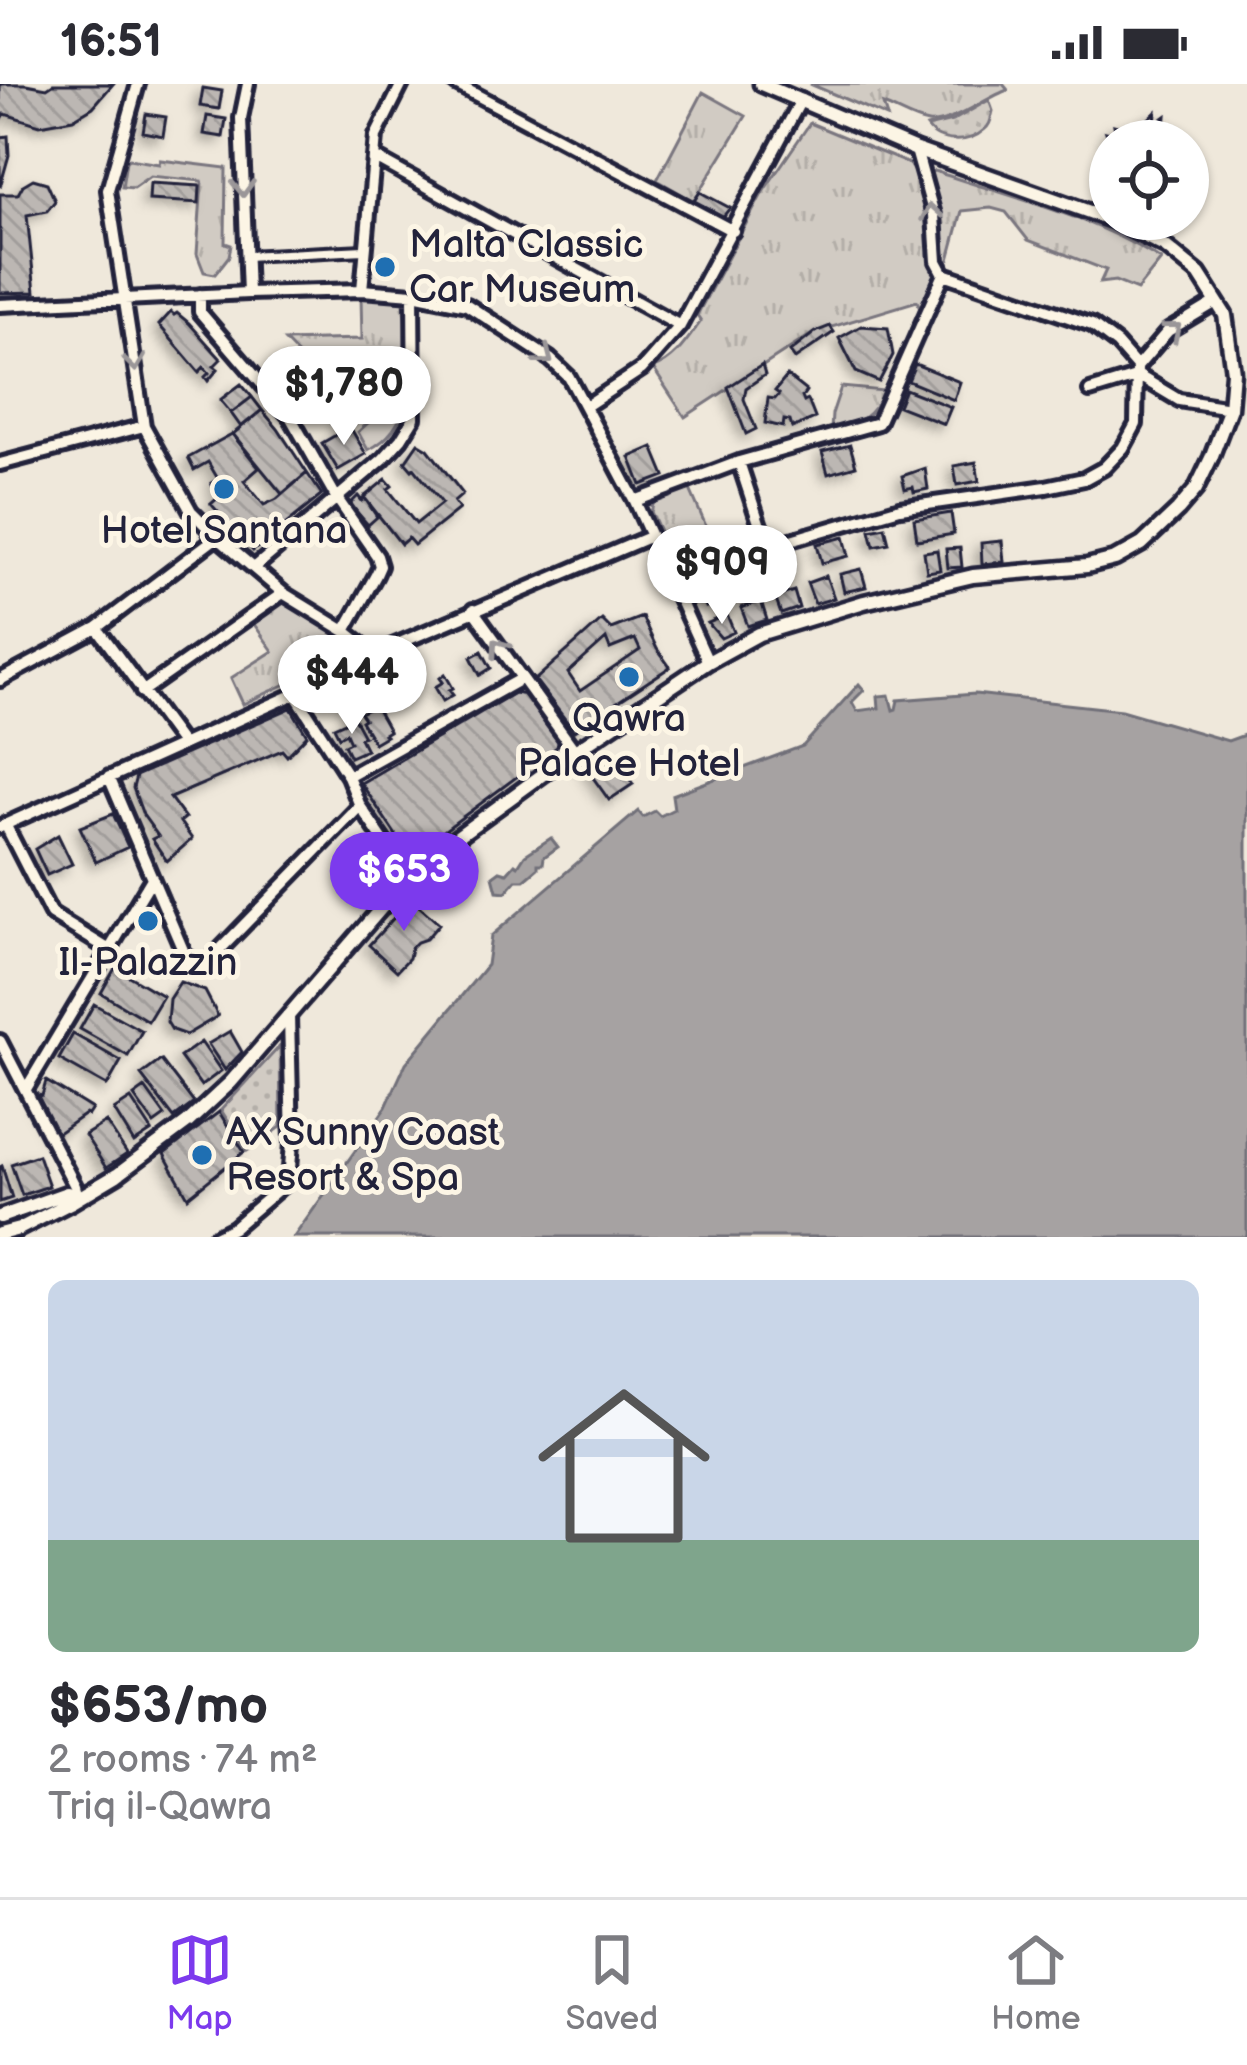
<!DOCTYPE html>
<meta charset="utf-8">
<style>
:root{--surface:#fff;--page:#f2f2f3;--text:#2b2b33;--muted:#7c7c81;--line:#e1e1e2;--accent:#7c3aed}
body{margin:0;font-family:"Balsamiq Sans",sans-serif;background:var(--page);color:var(--text);height:100vh;display:flex;flex-direction:column;font-size:45px;white-space:nowrap}
*{box-sizing:border-box;margin:0}
p{font-size:39px;color:var(--muted)}
.icon{flex:none;width:66px;height:66px;fill:none;stroke:currentColor;stroke-width:2;stroke-linecap:round;stroke-linejoin:round}
.map{position:relative;height:1153px;overflow:hidden}
.drawer{display:flex;flex-direction:column;background:var(--surface);flex:1}
.drawer>*{flex:none}
.buttons{position:absolute;left:1089px;top:36px;display:grid;gap:24px}
.buttons a{display:grid;place-items:center;width:120px;height:120px;border-radius:50%;background:var(--surface);box-shadow:0 3px 9px #0004;font-size:60px}
.price{position:absolute;translate:-50% -102px;padding:0 27px;border-radius:42px;background:#fff;color:#222;font-size:39px;line-height:78px;filter:drop-shadow(0 3px 6px #0008)}
.price::after{content:'';position:absolute;left:50%;top:72px;width:36px;height:27px;margin-left:-18px;background:inherit;clip-path:polygon(0 0,100% 0,50% 100%)}
.price.current{background:var(--accent);color:#fff}
ul{padding:0;list-style:none}
li{display:grid;align-content:center;gap:24px;height:636px;padding:0 48px}
li+li{border-top:3px solid var(--line)}
li span{display:grid;place-items:center;height:372px;border-radius:18px;color:#555}
li>.icon{margin-inline-start:auto}
span .icon{width:216px;height:216px;fill:#fffc;stroke-width:1}
li b{font-size:51px}
.status{display:flex;justify-content:space-between;align-items:center;height:84px;padding:0 60px;background:var(--surface);direction:ltr}
.status svg{height:33px;fill:currentColor}
.tab-bar{display:flex;justify-content:space-around;align-items:center;height:168px;border-top:3px solid var(--line);background:var(--surface);font-size:33px;color:var(--muted)}
.tab-bar a{display:grid;justify-items:center;gap:6px}
.tab-bar .current{color:var(--accent)}
.map>svg:first-child{display:block}
.grass{fill:url(#grass-tufts);stroke:#7a767f;stroke-width:3}
.park{fill:url(#park-dots);stroke:#7a767f;stroke-width:3}
.water{fill:#a6a2a2;stroke:#716f79;stroke-width:3}
.building{fill:url(#building-back-hatch);stroke:#22223b;stroke-width:3;fill-rule:evenodd;filter:url(#shadow)}
.lines{fill:none;stroke-linecap:round;stroke-linejoin:round}
.pedestrian-casing{stroke:#22223b;stroke-width:16}
.minor-casing{stroke:#22223b;stroke-width:20}
.tertiary-casing{stroke:#22223b;stroke-width:21}
.pedestrian{stroke:#fcf5e5;stroke-width:8}
.minor{stroke:#fcf5e5;stroke-width:10}
.tertiary{stroke:#fcf5e5;stroke-width:12}
.oneway{stroke:#9a9698}
.poi-dot{fill:#1f6fb2;stroke:#fcf5e5;stroke-width:4.5}
.labels{text-anchor:middle;dominant-baseline:central;stroke-width:10;stroke-linejoin:round;paint-order:stroke}
.poi-label{font-size:39px;fill:#22223b;stroke:#fcf5e5}
</style>
<div class="status"><b>16:51</b><svg viewBox="0 0 49 12"><path d="M0 12V9h3v3zM5 12V6h3v6zM10 12V3h3v9zM15 12V0h3v12zM26 1h20v11H26zM47 4h2v5h-2z"/></svg></div>
<div class="map">
<svg width="1247" height="1153" viewBox="0 0 1247 1153">
<defs>
<pattern id="grass-tufts" width="24" height="20" patternUnits="userSpaceOnUse" patternTransform="scale(3)"><rect width="24" height="20" fill="#d1cbc3"/><path d="M3 7l-1-3M5 7V3M7 7l1-3M15 17l-1-3M17 17v-4M19 17l1-3" fill="none" stroke="#b3aea8"/></pattern>
<pattern id="park-dots" width="8" height="8" patternUnits="userSpaceOnUse" patternTransform="scale(3)"><rect width="8" height="8" fill="#d1cbc3"/><path d="M2 2h.1M6 6h.1" fill="none" stroke="#b3aea8" stroke-width="1.8" stroke-linecap="round"/></pattern>
<pattern id="building-back-hatch" width="6" height="6" patternUnits="userSpaceOnUse" patternTransform="scale(3)"><rect width="6" height="6" fill="#bcb7b3"/><path d="M-1 5l2 2M0 0l6 6M5-1l2 2" fill="none" stroke="#a19d9b"/></pattern>
<filter id="shadow"><feDropShadow dx="-5.5" dy="5.5" stdDeviation="6" flood-color="#0004"/></filter>
</defs>
<rect width="100%" height="100%" fill="#efe8db"/>
<filter id="ink" filterUnits="userSpaceOnUse"><feTurbulence type="fractalNoise" baseFrequency=".00833" numOctaves="2"/><feDisplacementMap in="SourceGraphic" scale="24" xChannelSelector="R" yChannelSelector="G"/><feConvolveMatrix kernelMatrix="1 2 1 2 8 2 1 2 1" color-interpolation-filters="sRGB"/></filter>
<g filter="url(#ink)">
<!-- grass -->
<path class="grass" d="M810,0H1003L1008,6C986,13 950,42 928,39C914,37 897,26 883,21L887,33Z
M703,8L746,32L694,117L657,96Z
M810,39L909,80L920,98L929,123L936,195L929,219L921,226L917,217L815,248L685,333L653,284C675,277 688,255 701,237L697,231L763,108Z
M129,75L159,80L160,76L226,84L225,159L231,161L229,172L215,190L204,188L197,170L202,97L150,92L133,104L122,103L126,77Z
M934,87C1010,113 1093,132 1161,176L1137,206L1115,197L1100,199L1106,186L1028,156L1006,128L991,124L962,127L947,183L942,177L935,114L927,89Z
M398,211L404,216C406,268 425,339 368,366L358,348L369,338L348,310L333,316L312,285L285,257L362,255L361,212Z
M841,303L884,307C871,335 860,338 831,346L832,330Z
M689,403L718,470L685,483L675,479L651,428L654,417Z
M281,516L287,517L348,559L351,570L243,620L231,594L273,567L251,536Z"/>
<!-- park -->
<path class="park" d="M989,16L993,27C991,34 991,41 984,46C969,60 939,60 927,43L952,37Z
M280,962L281,1043L247,1067L221,1026Z"/>
<!-- water -->
<path class="water" d="M859,600L864,606L852,618L857,627L879,624L878,612L889,611L893,626L896,625L898,616L975,610L1121,626L1228,657L1247,650V1153H294L386,1023L406,979L487,881L491,852L638,727L643,733L655,727L660,732L674,725L672,711L803,662Z
M551,754L558,763L544,773L543,780H538V784L524,796H516L506,808L497,807L493,792L500,787L507,789L515,780L518,782L525,771Z"/>
<!-- building -->
<path class="building" d="M0,0H26L47,4L53,0H113L93,23L73,35L40,41L5,30L0,38Z
M203,4L222,7L219,25L200,22Z
M1156,28L1155,40L1166,32L1164,57L1110,59L1106,48L1116,51L1114,41L1135,47Z
M146,30L166,33L163,52L143,48Z
M207,32L226,35L223,53L204,50Z
M0,41L1,53L8,52L9,71L0,103Z
M33,95L47,99L55,117L47,127L27,131L35,208L0,209V110H18L23,101Z
M150,99L200,102L199,119L149,116Z
M700,108L730,124L722,134L694,117Z
M171,228L174,231L177,229L189,239L221,275L214,282L218,285L208,297L205,293L209,289L204,283L199,288L159,241Z
M830,242L834,248L795,275L790,268L815,248Z
M861,242L888,244L893,271L879,298L856,288L839,254Z
M915,280L960,298L954,316L908,297Z
M762,281L765,291L746,304L744,315L756,345L746,350L728,303Z
M787,292L806,307L802,313L804,318L808,316L815,334L792,344L790,337L784,336L783,343L765,339L768,314L775,315L779,310L775,307Z
M241,300L252,313L231,329L220,316Z
M905,305L951,323L944,340L898,322Z
M252,313L262,326L241,343L231,329Z
M262,326L278,345L307,389L282,410L233,350Z
M350,343L366,370L338,386L322,359Z
M232,350L259,384L244,397L264,421L277,415L307,389L322,411L253,467L211,420L219,413L211,399L218,395L208,378L194,386L188,374Z
M418,359L428,365L463,410L454,418L459,425L414,461L408,454L401,460L364,413L386,395L392,402L388,405L416,440L442,419L414,384L412,386L405,378Z
M850,361L856,382L828,390L822,368Z
M653,363L665,392L641,401L630,373Z
M976,378L979,397L957,401L954,382Z
M925,384L928,405L914,408L913,403L905,405L902,392Z
M358,412L362,417L364,413L377,433L368,441L350,420Z
M951,429L954,450L917,456L914,435Z
M885,443L889,459L874,462L870,446Z
M844,453L849,472L822,479L817,460Z
M1002,457L1004,478L982,480L981,459Z
M960,464L962,483L948,484L946,465Z
M937,466L940,486L927,488L924,468Z
M760,480L768,499L744,510L736,491Z
M861,485L866,503L844,508L840,490Z
M826,492L834,514L815,520L807,499Z
M718,497L726,515L706,523L699,506Z
M794,507L799,524L781,530L775,513Z
M761,517L767,536L748,542L741,524Z
M727,531L734,548L721,554L708,539Z
M642,533L657,565L670,583L574,647L535,596L602,536L611,545ZM606,555L610,565L635,555L640,566L580,607L568,589Z
M482,567L491,584L480,591L471,573Z
M445,590L453,604L449,606L453,611L443,617L435,603L443,598L440,594Z
M514,609L526,611L559,654L557,663L410,772L361,699Z
M375,622L389,647L384,650L386,652L374,659L361,637L364,635L360,629Z
M291,624L307,651L287,672L282,666L170,714L185,734L180,738L192,755L167,777L152,755L158,752L143,731L133,704L136,692Z
M354,634L364,652L360,654L366,666L350,673L344,661L350,658L346,649L339,653L334,643Z
M599,666L605,676L613,671L633,700L609,716L582,678Z
M113,730L128,763L96,778L80,743Z
M58,751L72,780L47,791L35,765Z
M411,815L439,840L426,855L417,858L411,864L409,874L397,887L369,861Z
M115,884L163,912L148,937L101,909Z
M180,898L205,907L218,932L186,951L172,946L167,938L169,915Z
M94,920L142,947L128,972L80,945Z
M230,947L242,968L225,986L208,960Z
M73,950L121,977L107,1002L59,975Z
M201,958L221,987L201,1002L180,973Z
M161,976L194,1019L174,1034L141,991Z
M46,997L92,1025L88,1031L85,1030L54,1052L40,1020H37L38,1011L42,1012Z
M145,1004L165,1032L154,1040L134,1012Z
M131,1015L152,1047L134,1059L114,1026Z
M219,1028L244,1068L188,1113L164,1070Z
M106,1038L127,1070L106,1084L85,1051Z
M38,1071L49,1102L22,1111L11,1080Z
M2,1082L12,1114L0,1118V1083Z"/>
<g class="lines">
<defs>
<path id="pedestrian" d="M246,172L364,166"/>
<path id="minor" d="M138,0L108,106L144,342L191,427L217,453L283,509L345,547L374,570
M456,0L733,147
M916,66L934,131L937,177L944,190
M374,73L680,242
M944,190L1092,241L1117,260L1137,283
M362,206L376,52L402,0
M248,209L241,34L248,0
M200,211V228L291,334L336,413L377,472L380,482L376,491L345,547
M0,221L248,209L362,206L413,210L467,221L550,275L569,293L635,417L708,578
M1139,292L1179,316L1230,324
M1090,307L1139,292
M586,322L642,285L680,242L801,16
M739,378L767,463
M0,380L144,342
M635,417L739,378L878,339L944,190
M254,484L383,375L401,355L414,334L413,210
M672,501L767,463L900,424L1046,403L1084,395L1104,384L1123,364L1136,340L1137,283L1168,247L1216,218
M473,526L575,667
M97,544L182,660
M0,596L97,544L217,453
M142,608L283,509
M295,610L348,692L360,722L408,793
M348,692L521,595
M109,693L188,878L203,883L360,722
M5,740L51,830L108,865
M0,743L295,610L374,570L649,453
M0,957L75,1102L78,1113
M26,1005L151,796
M215,1153L233,1144L289,1096L292,1059L289,932"/>
<path id="tertiary" d="M0,1133L67,1109L78,1113
M0,1150L19,1145L70,1119L117,1091L188,1038L231,998L408,793L457,753L575,667L708,578L759,550L864,518L973,492L1087,482L1115,475L1142,460L1178,426L1196,405L1211,374L1230,324L1233,288L1225,231L1199,190L1166,163L1112,136L916,66L761,0"/>
</defs>
<!-- pedestrian casing -->
<use href="#pedestrian" class="pedestrian-casing"/>
<!-- minor casing -->
<use href="#minor" class="minor-casing"/>
<!-- tertiary casing -->
<use href="#tertiary" class="tertiary-casing"/>
<!-- pedestrian -->
<use href="#pedestrian" class="pedestrian"/>
<!-- minor -->
<use href="#minor" class="minor"/>
<!-- tertiary -->
<use href="#tertiary" class="tertiary"/>
</g>
<!-- one-way arrows -->
<defs><path id="oneway-chevron" d="M-2-3.5L2.5 0L-2 3.5" fill="none" stroke-width="1.6" stroke-linecap="round" stroke-linejoin="round" transform="scale(3)"/></defs>
<g class="oneway">
<use href="#oneway-chevron" transform="translate(243 104) rotate(88)"/>
<use href="#oneway-chevron" transform="translate(931 128) rotate(-100)"/>
<use href="#oneway-chevron" transform="translate(1173 246) rotate(-39)"/>
<use href="#oneway-chevron" transform="translate(545 273) rotate(38)"/>
<use href="#oneway-chevron" transform="translate(135 279) rotate(82)"/>
<use href="#oneway-chevron" transform="translate(499 563) rotate(-125)"/>
</g>
</g>
<!-- markers -->
<g class="poi-dot">
<circle cx="385" cy="183" r="12"/>
<circle cx="224" cy="405" r="12"/>
<circle cx="629" cy="593" r="12"/>
<circle cx="148" cy="837" r="12"/>
<circle cx="202" cy="1071" r="12"/>
</g>
<g class="labels">
<!-- poi labels -->
<g class="poi-label">
<text x="409" y="161" text-anchor="start">Malta Classic<tspan x="409" dy="45">Car Museum</tspan></text>
<text x="224" y="447">Hotel Santana</text>
<text x="629" y="635">Qawra<tspan x="629" dy="45">Palace Hotel</tspan></text>
<text x="148" y="879">Il-Palazzin</text>
<text x="226" y="1049" text-anchor="start">AX Sunny Coast<tspan x="226" dy="45">Resort &amp; Spa</tspan></text>
</g>
</g>
</svg>
<div class="buttons">
<a><svg class="icon" aria-label="locate" viewBox="0 0 24 24"><circle cx="12" cy="12" r="6"/><path d="M12 2v4M12 18v4M2 12h4M18 12h4"/></svg></a>
</div>
<b class="price" style="left:344px;top:364px">$1,780</b>
<b class="price" style="left:722px;top:543px">$909</b>
<b class="price" style="left:352px;top:653px">$444</b>
<b class="price current" style="left:404px;top:850px">$653</b>
</div>
<section class="drawer">
<ul>
<li><span style="background:linear-gradient(#c9d6e8 70%,#7fa58c 0)"><svg class="icon" aria-label="home" viewBox="0 0 24 24"><path d="M3 11l9-7 9 7M6 9v11h12V9"/></svg></span><div><b>$653/mo</b><p>2 rooms · 74 m²</p><p>Triq il-Qawra</p></div></li>
</ul>
</section>
<nav class="tab-bar">
<a class="current"><svg class="icon" aria-label="map" viewBox="0 0 24 24"><path d="M3 6l6-2 6 2 6-2v14l-6 2-6-2-6 2zM9 4v14M15 6v14"/></svg>Map</a>
<a><svg class="icon" aria-label="saved" viewBox="0 0 24 24"><path d="M7 4h10v16l-5-4-5 4z"/></svg>Saved</a>
<a><svg class="icon" aria-label="home" viewBox="0 0 24 24"><path d="M3 11l9-7 9 7M6 9v11h12V9"/></svg>Home</a>
</nav>
